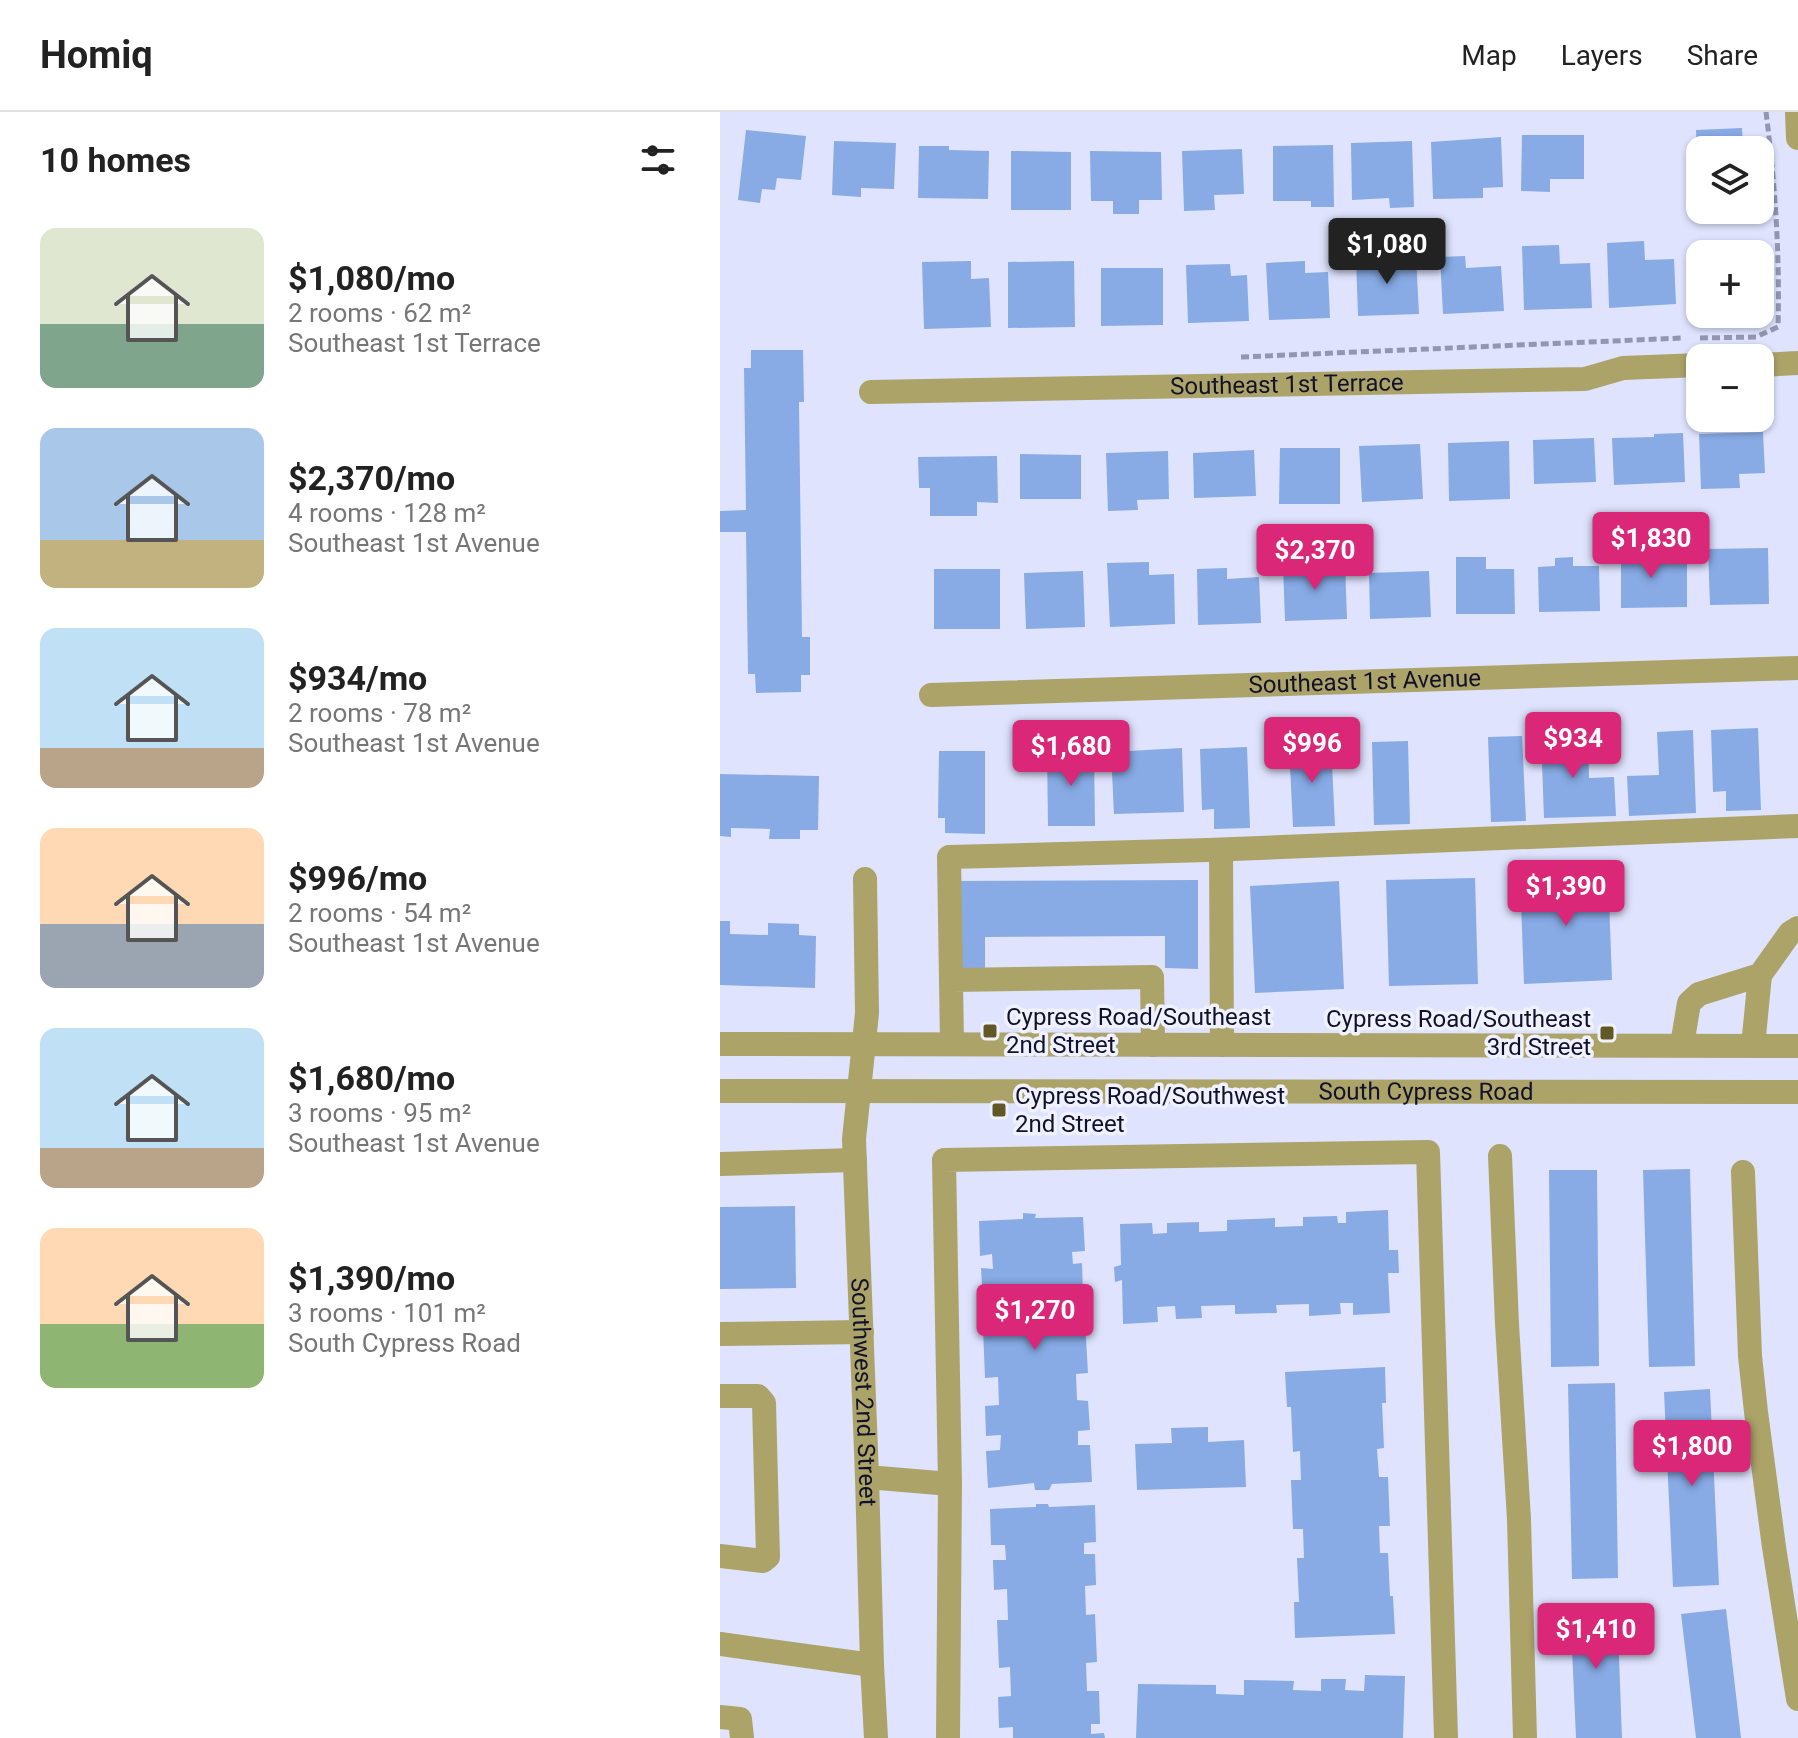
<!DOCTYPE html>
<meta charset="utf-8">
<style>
:root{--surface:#fff;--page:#f2f2f2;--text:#222;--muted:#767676;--line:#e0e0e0;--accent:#db2777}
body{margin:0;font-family:Roboto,sans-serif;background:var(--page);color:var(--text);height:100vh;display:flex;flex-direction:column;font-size:30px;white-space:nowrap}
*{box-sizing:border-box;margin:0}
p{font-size:26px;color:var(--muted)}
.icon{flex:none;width:44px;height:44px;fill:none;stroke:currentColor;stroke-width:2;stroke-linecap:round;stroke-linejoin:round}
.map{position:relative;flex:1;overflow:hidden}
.panel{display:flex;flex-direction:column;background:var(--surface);width:720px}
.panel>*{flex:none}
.tools{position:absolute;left:966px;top:24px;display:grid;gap:16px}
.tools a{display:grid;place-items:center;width:88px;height:88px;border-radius:16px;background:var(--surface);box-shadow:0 2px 6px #0004;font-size:40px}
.price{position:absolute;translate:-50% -68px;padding:0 18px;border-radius:8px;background:var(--accent);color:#fff;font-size:26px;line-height:52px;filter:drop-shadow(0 2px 4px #0008)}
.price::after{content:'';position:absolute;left:50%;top:48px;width:24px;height:18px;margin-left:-12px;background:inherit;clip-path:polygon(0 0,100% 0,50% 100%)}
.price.selected{background:#222;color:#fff}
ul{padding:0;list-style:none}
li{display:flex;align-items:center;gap:24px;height:200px;padding:0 40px}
li span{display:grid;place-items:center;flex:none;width:224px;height:160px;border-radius:16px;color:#555}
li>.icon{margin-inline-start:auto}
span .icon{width:96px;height:96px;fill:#fffc;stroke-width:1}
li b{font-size:34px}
h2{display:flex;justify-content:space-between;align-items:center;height:96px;padding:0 40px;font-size:34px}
header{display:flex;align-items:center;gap:48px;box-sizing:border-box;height:112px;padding:0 40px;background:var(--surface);border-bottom:2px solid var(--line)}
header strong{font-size:38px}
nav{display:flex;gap:44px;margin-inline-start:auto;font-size:28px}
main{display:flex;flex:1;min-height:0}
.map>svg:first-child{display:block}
.building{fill:#88abe6}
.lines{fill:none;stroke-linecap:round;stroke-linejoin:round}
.path{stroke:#9396b0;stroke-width:5;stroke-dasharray:8 4;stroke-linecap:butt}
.minor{stroke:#aca369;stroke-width:24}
.poi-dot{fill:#615825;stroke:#eff1ff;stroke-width:3}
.labels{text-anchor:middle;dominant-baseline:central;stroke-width:7;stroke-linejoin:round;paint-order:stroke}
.street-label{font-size:24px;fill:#111129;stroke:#eff1ff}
.poi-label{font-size:24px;fill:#111129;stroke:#eff1ff;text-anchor:start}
</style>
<header>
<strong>Homiq</strong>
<nav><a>Map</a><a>Layers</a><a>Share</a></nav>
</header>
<main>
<section class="panel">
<h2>10 homes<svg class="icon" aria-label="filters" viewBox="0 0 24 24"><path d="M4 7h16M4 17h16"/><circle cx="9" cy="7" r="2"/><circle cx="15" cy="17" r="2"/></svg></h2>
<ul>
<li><span style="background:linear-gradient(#dfe7d0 60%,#7fa58c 0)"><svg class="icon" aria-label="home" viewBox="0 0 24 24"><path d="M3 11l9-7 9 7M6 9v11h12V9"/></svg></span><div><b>$1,080/mo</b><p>2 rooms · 62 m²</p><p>Southeast 1st Terrace</p></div></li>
<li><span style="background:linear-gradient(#a9c7e8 70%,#c2b280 0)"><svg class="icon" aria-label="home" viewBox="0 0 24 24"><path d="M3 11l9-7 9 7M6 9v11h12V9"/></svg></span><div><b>$2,370/mo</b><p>4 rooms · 128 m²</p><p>Southeast 1st Avenue</p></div></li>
<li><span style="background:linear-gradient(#bfe0f5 75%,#b9a48a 0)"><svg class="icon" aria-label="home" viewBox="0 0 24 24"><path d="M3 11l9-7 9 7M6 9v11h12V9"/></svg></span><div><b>$934/mo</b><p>2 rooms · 78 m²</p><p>Southeast 1st Avenue</p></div></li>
<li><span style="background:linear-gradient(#ffd9b3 60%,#9aa5b1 0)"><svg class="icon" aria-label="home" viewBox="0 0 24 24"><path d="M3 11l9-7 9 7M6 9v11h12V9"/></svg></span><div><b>$996/mo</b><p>2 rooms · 54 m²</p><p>Southeast 1st Avenue</p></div></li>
<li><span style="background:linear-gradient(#bfe0f5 75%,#b9a48a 0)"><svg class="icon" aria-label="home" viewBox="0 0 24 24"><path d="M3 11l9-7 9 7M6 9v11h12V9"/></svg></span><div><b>$1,680/mo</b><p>3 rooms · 95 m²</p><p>Southeast 1st Avenue</p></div></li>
<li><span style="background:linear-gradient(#ffd9b3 60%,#8fb573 0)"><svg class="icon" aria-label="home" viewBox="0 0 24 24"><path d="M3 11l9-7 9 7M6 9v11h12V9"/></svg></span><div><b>$1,390/mo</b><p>3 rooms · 101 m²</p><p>South Cypress Road</p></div></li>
</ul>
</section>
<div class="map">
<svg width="1078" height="1626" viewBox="0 0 1078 1626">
<rect width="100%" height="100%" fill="#dfe3fe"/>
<!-- building -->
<path class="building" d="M1022,16L1023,38H980V50H977L976,18Z
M26,18L86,24L81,68L57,66L55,78L42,77L40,91L18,88Z
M802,23H864V67H830V80L801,79Z
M781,25L783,75L763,76V86L713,87L711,30Z
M114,29L176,31L174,77L141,76V85L112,83Z
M692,29L694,95L670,96L669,86L632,88L631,31Z
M613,33L614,95H591V89H553V34Z
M199,34H229V38L269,39L268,87L198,86Z
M522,37L524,82L494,83L495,98L464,99L462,39Z
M291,39L351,40V98H291Z
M370,39L441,40L442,88H419V102H393V89H371Z
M924,129L925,148L954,147L956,192L889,196L887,131Z
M839,133L840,152L870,151L872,196L804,198L802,134Z
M1034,133L1035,142H980V192H976L973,136Z
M696,143L699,202L638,204L636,146Z
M745,144L746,156L781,154L784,199L723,202L720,145Z
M251,149V167L269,166L271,215L204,217L202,150Z
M354,149L355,215L288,216V150Z
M585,149V161L608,160L610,206L549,208L546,151Z
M510,152L511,164L527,163L529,209L468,211L466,153Z
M381,156H443V213L381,214Z
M31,238H83L84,290H79L82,525H90V563H81V580L36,581L35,562H28L26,420H0V399L26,398L24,256H31Z
M1043,320L1045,361L1019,362L1020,376L981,377L979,322Z
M963,321L965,370L894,373L892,326L934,325V322Z
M874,326L876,370L814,372L813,328Z
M789,329L790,387L729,389L728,331Z
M700,332L703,387L642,390L639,334Z
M560,336H620V392H559Z
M534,338L536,384L474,386L473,341Z
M448,339L449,387L417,388L418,398L388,399L386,341Z
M300,342L361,343V387H300Z
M277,344L278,391L257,390V404H210V376H199L198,345Z
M901,433H937V451H967V495L901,496Z
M1048,436L1049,492L990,493L988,437Z
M736,445H766V457H794L795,502H736Z
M853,445V454H879L880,499L819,500L818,455L835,454V446Z
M429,450V463L454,462L455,512L390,515L387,451Z
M625,451L627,507L565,509L563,453Z
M507,456V467L539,465L541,511L478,513L477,457Z
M214,457H280V517H214Z
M363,459L365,515L306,517L304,461Z
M709,459L711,505L650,507L649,461Z
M1038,616L1041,698L1006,699V679L993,680L991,618Z
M973,618L976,701L909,704L907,664L939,663L937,620Z
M868,622L869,666L894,665L896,704L824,706L821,623Z
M802,624L806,709L771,710L768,625Z
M688,629L690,712L654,713L652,630Z
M611,631L615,714L573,715L569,633Z
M527,635L530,716L494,717V697L482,698L480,637Z
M462,636L464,700L394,702L391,640Z
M327,638H374L375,714H328Z
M219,639H265V722L225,721V706H218Z
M0,662L99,664L98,718H80V727H49L50,717L11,716V725L0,724Z
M888,760L892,868L804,872L800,764Z
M755,766L758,872L669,874L666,768Z
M478,768V857L445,856V824L265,825V857L232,858L231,769Z
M619,769L624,877L535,881L530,774Z
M0,809H10V822L48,823V811L79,812V823L96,824L95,876L0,873Z
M970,1057L975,1254L929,1255L923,1058Z
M829,1058H877L879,1254L831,1255Z
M75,1094L76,1176L0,1177V1095Z
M668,1098L669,1138H678L679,1161H668L670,1201L633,1203V1191H620L621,1202L589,1204V1192L556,1193L557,1201L515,1202V1193L481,1194L482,1206L456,1207L455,1194L437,1195L438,1210L403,1212L402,1168L395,1170L394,1155L401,1153L400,1112L432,1111L433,1122L447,1121V1111L479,1110V1120L507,1119V1108L555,1106V1115L583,1114V1105L617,1104L618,1111H626V1100Z
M303,1101L316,1102L315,1106L363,1105L365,1139L352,1140L353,1152L362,1151L363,1183H354L355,1210L365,1209L368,1261L356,1262L357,1288L368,1289L370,1318L358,1319V1333H370L372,1370L332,1372L329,1378H315L314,1371L268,1376L266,1339L280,1338L281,1323L266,1324L265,1294L279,1293L278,1265L265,1266L263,1217H276L274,1188L263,1189L261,1156L273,1157L272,1142L260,1144L259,1109L303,1107Z
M665,1255L666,1291H662L664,1336L657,1337L659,1365H668L670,1414H659L660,1441H668L670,1484H673L675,1522L575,1526L574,1490H579L577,1446H584L583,1417H573L571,1368H581L580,1339L573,1340L571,1295H567L565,1260Z
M895,1271L898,1466L852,1467L848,1272Z
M990,1277L999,1473L953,1475L944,1280Z
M488,1315V1330L524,1328L526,1375L417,1378L415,1332L452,1331L451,1316Z
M316,1392H328L329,1395L375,1393L376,1430L364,1431V1442H375L376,1473L365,1474L366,1503L375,1502L377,1550L366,1551L367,1579H379L380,1612H371V1622L384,1621L385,1626H293V1615L279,1616L278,1585L291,1584L290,1555L279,1556L277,1508H288L287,1477L274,1478L273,1448H286L285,1433H271L270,1397L316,1395Z
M897,1491L902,1626H856L850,1493Z
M1006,1497L1021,1626H976L961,1502Z
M645,1563L685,1564L683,1626H416L418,1572L496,1573V1582L524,1583V1568L574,1569L573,1578L601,1579V1567H626L625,1578L644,1579Z"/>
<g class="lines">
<!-- path -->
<path class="path" d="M980,226L1036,225L1058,215C1060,143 1055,71 1046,0
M521,245L962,226"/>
<!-- minor -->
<g class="minor">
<path d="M1077,0L1078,26"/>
<path d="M1040,253L1078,251"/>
<path id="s1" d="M151,280L865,267L903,256L980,253"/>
<path id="s2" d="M211,583L1078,556"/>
<path d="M501,738L502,933"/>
<path id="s3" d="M145,767L147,901L134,1027L147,1365L152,1553L156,1626"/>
<path d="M231,868L229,745L488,738L1078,714"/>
<path d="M0,932L1078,934"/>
<path d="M232,932L231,868L432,865L433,933"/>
<path d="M962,933L969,891L979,882L1040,863L1070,821L1078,816"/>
<path d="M1033,934L1040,863"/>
<path id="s4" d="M0,979L1078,980"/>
<path d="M780,1044L787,1212L799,1407L805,1626"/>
<path d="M0,1052L135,1048"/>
<path d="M1023,1060L1030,1244L1036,1300L1054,1435L1078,1587"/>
<path d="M0,1222L142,1220"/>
<path d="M0,1284H38L44,1291L48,1445L43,1449L0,1444"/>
<path d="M147,1365L230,1372"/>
<path d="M0,1532L152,1553"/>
<path d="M0,1605L20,1607L22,1626"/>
<path d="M228,1626L230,1372L224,1048L708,1040L726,1626"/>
</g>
</g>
<!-- markers -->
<g class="poi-dot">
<rect x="262" y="911" width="16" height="16" rx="4"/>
<rect x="879" y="913" width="16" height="16" rx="4"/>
<rect x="271" y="990" width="16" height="16" rx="4"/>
</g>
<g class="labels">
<!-- street labels -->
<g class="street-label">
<text stroke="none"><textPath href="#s1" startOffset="416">Southeast 1st Terrace</textPath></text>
<text stroke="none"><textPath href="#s2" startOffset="434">Southeast 1st Avenue</textPath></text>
<text stroke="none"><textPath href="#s4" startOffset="706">South Cypress Road</textPath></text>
<text stroke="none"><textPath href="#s3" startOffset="514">Southwest 2nd Street</textPath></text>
</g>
<!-- poi labels -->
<g class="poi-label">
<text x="286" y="905">Cypress Road/Southeast<tspan x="286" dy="28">2nd Street</tspan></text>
<text x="871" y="907" text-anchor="end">Cypress Road/Southeast<tspan x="871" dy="28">3rd Street</tspan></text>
<text x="295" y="984">Cypress Road/Southwest<tspan x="295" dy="28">2nd Street</tspan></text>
</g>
</g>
</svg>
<div class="tools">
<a><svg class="icon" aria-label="layers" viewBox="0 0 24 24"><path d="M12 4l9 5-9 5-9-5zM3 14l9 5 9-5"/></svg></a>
<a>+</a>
<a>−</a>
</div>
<b class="price selected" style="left:667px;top:174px">$1,080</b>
<b class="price" style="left:931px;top:468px">$1,830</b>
<b class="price" style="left:595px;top:480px">$2,370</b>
<b class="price" style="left:853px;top:668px">$934</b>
<b class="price" style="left:592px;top:673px">$996</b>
<b class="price" style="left:351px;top:676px">$1,680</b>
<b class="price" style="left:846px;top:816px">$1,390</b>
<b class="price" style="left:315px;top:1240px">$1,270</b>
<b class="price" style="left:972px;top:1376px">$1,800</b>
<b class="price" style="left:876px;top:1559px">$1,410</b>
</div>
</main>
